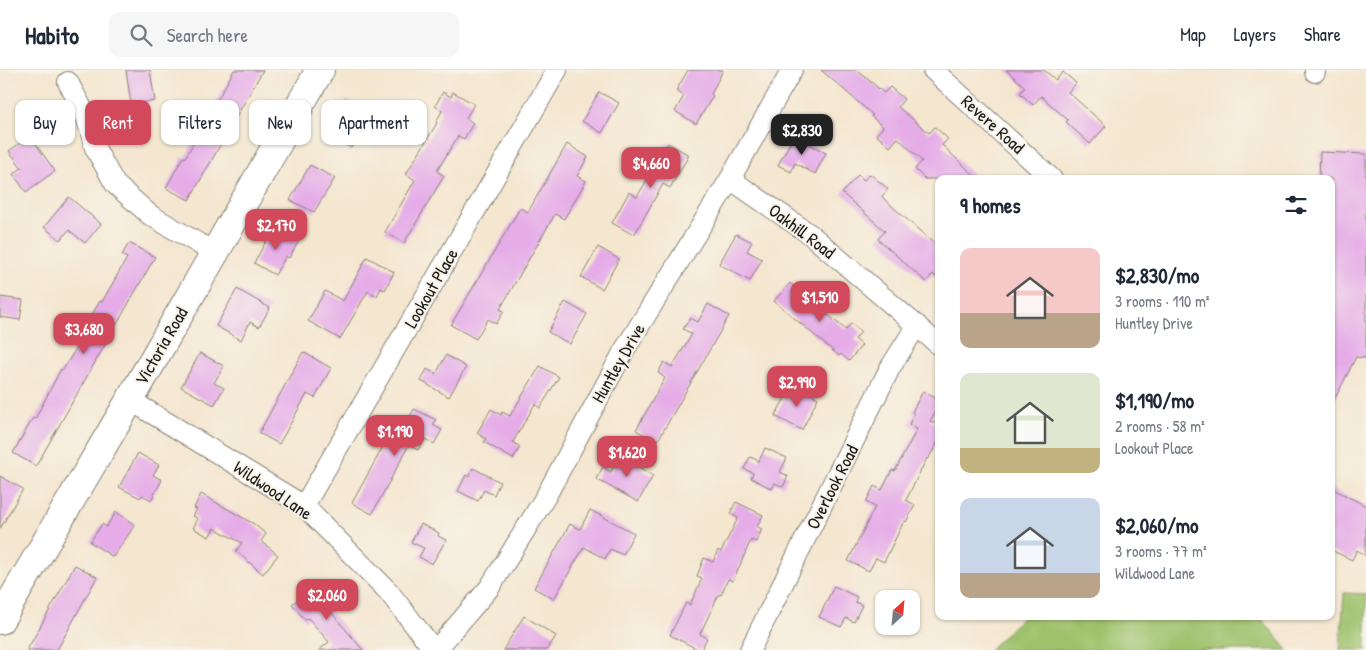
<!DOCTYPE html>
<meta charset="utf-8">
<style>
:root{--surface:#fff;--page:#f6f6f7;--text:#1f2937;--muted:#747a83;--line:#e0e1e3;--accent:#d1495b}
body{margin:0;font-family:"Patrick Hand",sans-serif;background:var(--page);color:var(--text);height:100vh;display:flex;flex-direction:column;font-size:19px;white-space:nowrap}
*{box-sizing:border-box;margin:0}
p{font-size:16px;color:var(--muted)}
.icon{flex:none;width:28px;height:28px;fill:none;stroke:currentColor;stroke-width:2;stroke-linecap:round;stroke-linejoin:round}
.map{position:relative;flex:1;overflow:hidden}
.panel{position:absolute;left:935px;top:105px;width:400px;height:445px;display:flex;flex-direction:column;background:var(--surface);border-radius:10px;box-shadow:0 1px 4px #0004}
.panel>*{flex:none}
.top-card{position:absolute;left:15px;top:30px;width:475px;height:45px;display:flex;gap:10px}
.needle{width:32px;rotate:26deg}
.controls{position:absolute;left:875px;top:520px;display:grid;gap:10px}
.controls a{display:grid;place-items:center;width:45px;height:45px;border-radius:10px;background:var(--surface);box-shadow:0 1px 4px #0004;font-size:25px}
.price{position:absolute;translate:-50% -42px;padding:0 11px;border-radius:10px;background:var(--accent);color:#fff;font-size:16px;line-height:32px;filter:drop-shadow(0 1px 2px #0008)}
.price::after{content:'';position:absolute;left:50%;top:30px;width:15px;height:11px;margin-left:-8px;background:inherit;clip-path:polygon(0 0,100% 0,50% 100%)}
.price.selected{background:#222;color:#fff}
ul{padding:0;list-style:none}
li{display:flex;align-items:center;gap:15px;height:125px;padding:0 25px}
li span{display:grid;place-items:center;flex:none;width:140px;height:100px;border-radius:10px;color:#555}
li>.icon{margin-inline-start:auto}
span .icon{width:60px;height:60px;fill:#fffc;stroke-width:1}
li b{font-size:21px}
h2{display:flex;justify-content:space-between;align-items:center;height:60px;padding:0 25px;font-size:21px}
.chip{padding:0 18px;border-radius:10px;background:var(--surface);box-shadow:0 1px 4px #0004;font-size:18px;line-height:45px}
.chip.selected{background:var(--accent);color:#fff}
header{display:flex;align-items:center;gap:30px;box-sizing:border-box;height:70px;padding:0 25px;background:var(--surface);border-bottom:1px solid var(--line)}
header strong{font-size:24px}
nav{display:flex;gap:28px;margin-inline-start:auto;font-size:18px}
.search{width:350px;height:45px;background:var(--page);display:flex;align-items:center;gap:12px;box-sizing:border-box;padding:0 18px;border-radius:10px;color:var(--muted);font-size:19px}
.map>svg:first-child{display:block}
.green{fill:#9ec26c;stroke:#5d6f44}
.building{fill:#e5ace8}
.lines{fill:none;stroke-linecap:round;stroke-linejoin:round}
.street-casing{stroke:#888176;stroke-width:22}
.secondary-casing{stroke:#888176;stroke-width:30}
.street{stroke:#fff;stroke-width:20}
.secondary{stroke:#fff;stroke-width:28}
.labels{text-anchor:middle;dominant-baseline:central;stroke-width:4;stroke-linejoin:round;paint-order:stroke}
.street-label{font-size:18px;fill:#1c1c1c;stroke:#f7f3e8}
</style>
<header>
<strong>Habito</strong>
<div class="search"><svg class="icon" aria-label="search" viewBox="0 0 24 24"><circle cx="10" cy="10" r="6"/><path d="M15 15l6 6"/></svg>Search here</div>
<nav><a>Map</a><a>Layers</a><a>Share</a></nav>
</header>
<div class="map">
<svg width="1366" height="580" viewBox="0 0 1366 580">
<rect width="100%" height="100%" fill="#f7f3e8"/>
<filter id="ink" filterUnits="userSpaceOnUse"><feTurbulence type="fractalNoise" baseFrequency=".02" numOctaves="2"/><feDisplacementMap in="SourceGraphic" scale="10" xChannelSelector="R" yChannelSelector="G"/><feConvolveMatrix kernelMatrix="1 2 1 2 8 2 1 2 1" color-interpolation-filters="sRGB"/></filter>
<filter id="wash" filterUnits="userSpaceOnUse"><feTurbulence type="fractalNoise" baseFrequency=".0096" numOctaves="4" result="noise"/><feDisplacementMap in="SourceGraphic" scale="20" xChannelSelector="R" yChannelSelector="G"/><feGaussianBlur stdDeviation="1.12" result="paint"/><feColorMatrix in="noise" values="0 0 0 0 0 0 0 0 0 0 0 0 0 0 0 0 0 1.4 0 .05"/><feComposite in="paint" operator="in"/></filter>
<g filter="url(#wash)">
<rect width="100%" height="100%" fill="#f4e6cf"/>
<!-- green -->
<path class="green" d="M1344,523L1366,524V580H1340Z
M1024,546H1259L1288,580H989Z"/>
<g id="blocks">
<!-- building -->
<path class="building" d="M126,0H150L155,31L131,34Z
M234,0H263L189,130L166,118L183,87L185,88Z
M688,0H723L711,24L713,26L696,54L675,41L684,26L676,21Z
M821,0H857L884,23L890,17L904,29L898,37L929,63L935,57L948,69L942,75L978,109H925L915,99L922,91L898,68L890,77L876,65L883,57L871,46L873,45Z
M1006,0H1044L1056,10L1063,2L1076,13L1068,22L1106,56L1090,74L1066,52L1068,50L1041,26L1033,35L1020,23L1025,17Z
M443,22L451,27L453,22L474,34L466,48L473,53L464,69L458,66L437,101L444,106L404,173L385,162L415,110L406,104L437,53L436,52L442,41L435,36Z
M599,22L619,33L602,63L582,51Z
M347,30L372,45L351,78L328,65Z
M30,66L55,101L26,122L13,104L22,98L9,81Z
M794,66L826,83L815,104L795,93L791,102L778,95Z
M668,73L689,85L670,118L663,114L634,165L612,153L629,122L637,127Z
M567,74L588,87L577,106L586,111L564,149L555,144L500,239L504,241L496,254L488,249L476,269L451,255L520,138L528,142Z
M1320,82L1366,84V288L1356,287L1331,336V109H1319Z
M310,95L335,108L314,142L290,130Z
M870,104L888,119L882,126L884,129L939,178V210L933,204L926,212L878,169L885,161L842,123L858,105L864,110Z
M69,127L101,154L85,173L69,160L60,170L44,157Z
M274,157L299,171L289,188L286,186L275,205L254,193Z
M736,164L752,172L747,181L762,189L750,211L719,194Z
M129,173L155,187L36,396L13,383L33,348L35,349L61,299L63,300L81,270L78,268L83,259L100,231L102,232L127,188L122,185Z
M598,177L619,189L602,219L581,207Z
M367,187L394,202L385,220L381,218L377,226L368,221L340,269L308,251L325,221L343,231Z
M790,213L827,246L828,245L846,260L851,253L861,262L855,269L862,275L849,291L841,284L839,286L774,231Z
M237,219L270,238L259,257L250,252L241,270L216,256Z
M0,227L23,230L20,250L0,247Z
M565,232L587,244L570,274L548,262Z
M708,234L729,246L657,372L636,360L665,308L658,303L664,292L672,297L692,264L683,259L690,248L698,252Z
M303,282L331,298L315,328L307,324L279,374L259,363Z
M200,283L224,296L214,313L224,318L214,335L181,317Z
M446,285L466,297L449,327L421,311L427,299L436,304Z
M540,296L559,307L540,338L535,334L513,372L520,377L513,389L484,372L486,369L477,363L491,339L501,345L502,342L510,346Z
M797,317L818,328L802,360L775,346L786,326L791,328Z
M923,321L939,330V335L930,351L939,355V370L928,389L927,388L906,430L915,435L906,452L904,451L884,492L876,488L869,501L848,491L875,437L866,432L874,416L882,420L892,400L895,401L917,359L909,354L914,344L912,342Z
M414,339L436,350L433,355L442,360L434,374L425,369L418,380L409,375L372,444L352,433L396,353L404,358Z
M765,378L787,388L780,402L788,406L783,417L775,413L772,419L751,408L753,403L744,399L750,387L759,391Z
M138,383L159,395L153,405L162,410L151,430L142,425L140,428L119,417Z
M622,383L642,394L640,398L653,406L638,432L596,409L603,397L611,402Z
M473,398L500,412L494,425L484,420L478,431L458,421L466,405L469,407Z
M0,406L23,419L0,459Z
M1331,418L1366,436V486L1357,480L1352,490L1331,480Z
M201,424L254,454L266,464L261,471L278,485L263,504L236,481L242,473L214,458L209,467L193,458L198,449L193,446L197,439L194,438Z
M736,432L763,445L757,457L762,459L756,472L751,470L733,511L728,509L721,525L719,524L700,564L707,568L701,580H699L670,565L686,533L690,535L702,508L697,506L704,488L713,492L718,480L721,482L738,448L730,444Z
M590,440L634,463L623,485L610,479L605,489L584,477L554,529L534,518L570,454L580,459Z
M116,442L135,455L113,487L90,472L102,454L106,457Z
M421,454L439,463L438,466L446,470L432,494L419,487L424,478L411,472Z
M75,495L97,507L57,580H27Z
M834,516L857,527L855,532L862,535L854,552L846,548L841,557L819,547Z
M331,517L342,530L330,541L363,580H319L329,572L308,548L305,550L292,534L305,524L312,532Z
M524,546L556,566L547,580H503Z"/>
</g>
</g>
<g filter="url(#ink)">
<use href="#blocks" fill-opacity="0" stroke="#888176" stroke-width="1"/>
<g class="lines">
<defs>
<path id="street" d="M933,0L1052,109
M1315,2V0
M68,12L86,46L95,78L115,114L150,145L215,183
M730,109L811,165L939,275
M130,330L304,436L388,521L434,580
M304,436L557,0
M436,580L490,517L546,426L625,279L730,109L792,0
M750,580L890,298L917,255"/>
<path id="secondary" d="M0,550L130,330L320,0"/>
</defs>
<!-- street casing -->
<use href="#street" class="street-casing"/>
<!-- secondary casing -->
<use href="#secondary" class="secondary-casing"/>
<!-- street -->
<use href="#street" class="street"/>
<!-- secondary -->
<use href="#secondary" class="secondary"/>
</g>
</g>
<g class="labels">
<!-- street labels -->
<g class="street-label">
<text transform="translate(993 54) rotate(42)">Revere Road</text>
<text transform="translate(802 161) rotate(37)">Oakhill Road</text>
<text transform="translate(431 218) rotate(-60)">Lookout Place</text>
<text transform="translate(161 276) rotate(-60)">Victoria Road</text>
<text transform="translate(618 293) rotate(-60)">Huntley Drive</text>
<text transform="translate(832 417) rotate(-63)">Overlook Road</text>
<text transform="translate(273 420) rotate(34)">Wildwood Lane</text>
</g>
</g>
</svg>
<div class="controls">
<a><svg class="needle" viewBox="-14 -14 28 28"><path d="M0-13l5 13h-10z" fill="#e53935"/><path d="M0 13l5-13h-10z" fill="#747a83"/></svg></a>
</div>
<b class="price selected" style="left:802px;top:86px">$2,830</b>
<b class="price" style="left:651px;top:119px">$4,660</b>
<b class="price" style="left:276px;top:181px">$2,170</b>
<b class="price" style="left:820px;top:253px">$1,510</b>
<b class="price" style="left:84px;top:285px">$3,680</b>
<b class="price" style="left:797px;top:338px">$2,990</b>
<b class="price" style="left:395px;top:387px">$1,190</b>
<b class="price" style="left:627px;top:408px">$1,620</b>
<b class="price" style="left:327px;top:551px">$2,060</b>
<div class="top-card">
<a class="chip">Buy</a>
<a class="chip selected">Rent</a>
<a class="chip">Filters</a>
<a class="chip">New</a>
<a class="chip">Apartment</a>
</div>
<section class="panel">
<h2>9 homes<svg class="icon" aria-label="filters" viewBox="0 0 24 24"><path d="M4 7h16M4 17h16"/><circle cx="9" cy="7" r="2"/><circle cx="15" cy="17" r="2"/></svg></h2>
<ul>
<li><span style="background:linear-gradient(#f6c9c9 65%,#b9a48a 0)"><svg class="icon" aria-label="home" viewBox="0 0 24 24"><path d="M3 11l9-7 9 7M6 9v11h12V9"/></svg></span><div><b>$2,830/mo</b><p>3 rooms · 110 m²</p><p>Huntley Drive</p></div></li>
<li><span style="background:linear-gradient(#dfe7d0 75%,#c2b280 0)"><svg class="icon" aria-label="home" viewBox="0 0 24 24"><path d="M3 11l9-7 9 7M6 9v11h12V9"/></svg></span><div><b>$1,190/mo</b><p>2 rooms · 58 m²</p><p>Lookout Place</p></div></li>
<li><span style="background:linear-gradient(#c9d6e8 75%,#b9a48a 0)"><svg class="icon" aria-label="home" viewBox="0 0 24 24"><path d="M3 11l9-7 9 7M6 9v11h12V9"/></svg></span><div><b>$2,060/mo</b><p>3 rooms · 77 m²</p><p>Wildwood Lane</p></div></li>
</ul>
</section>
</div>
